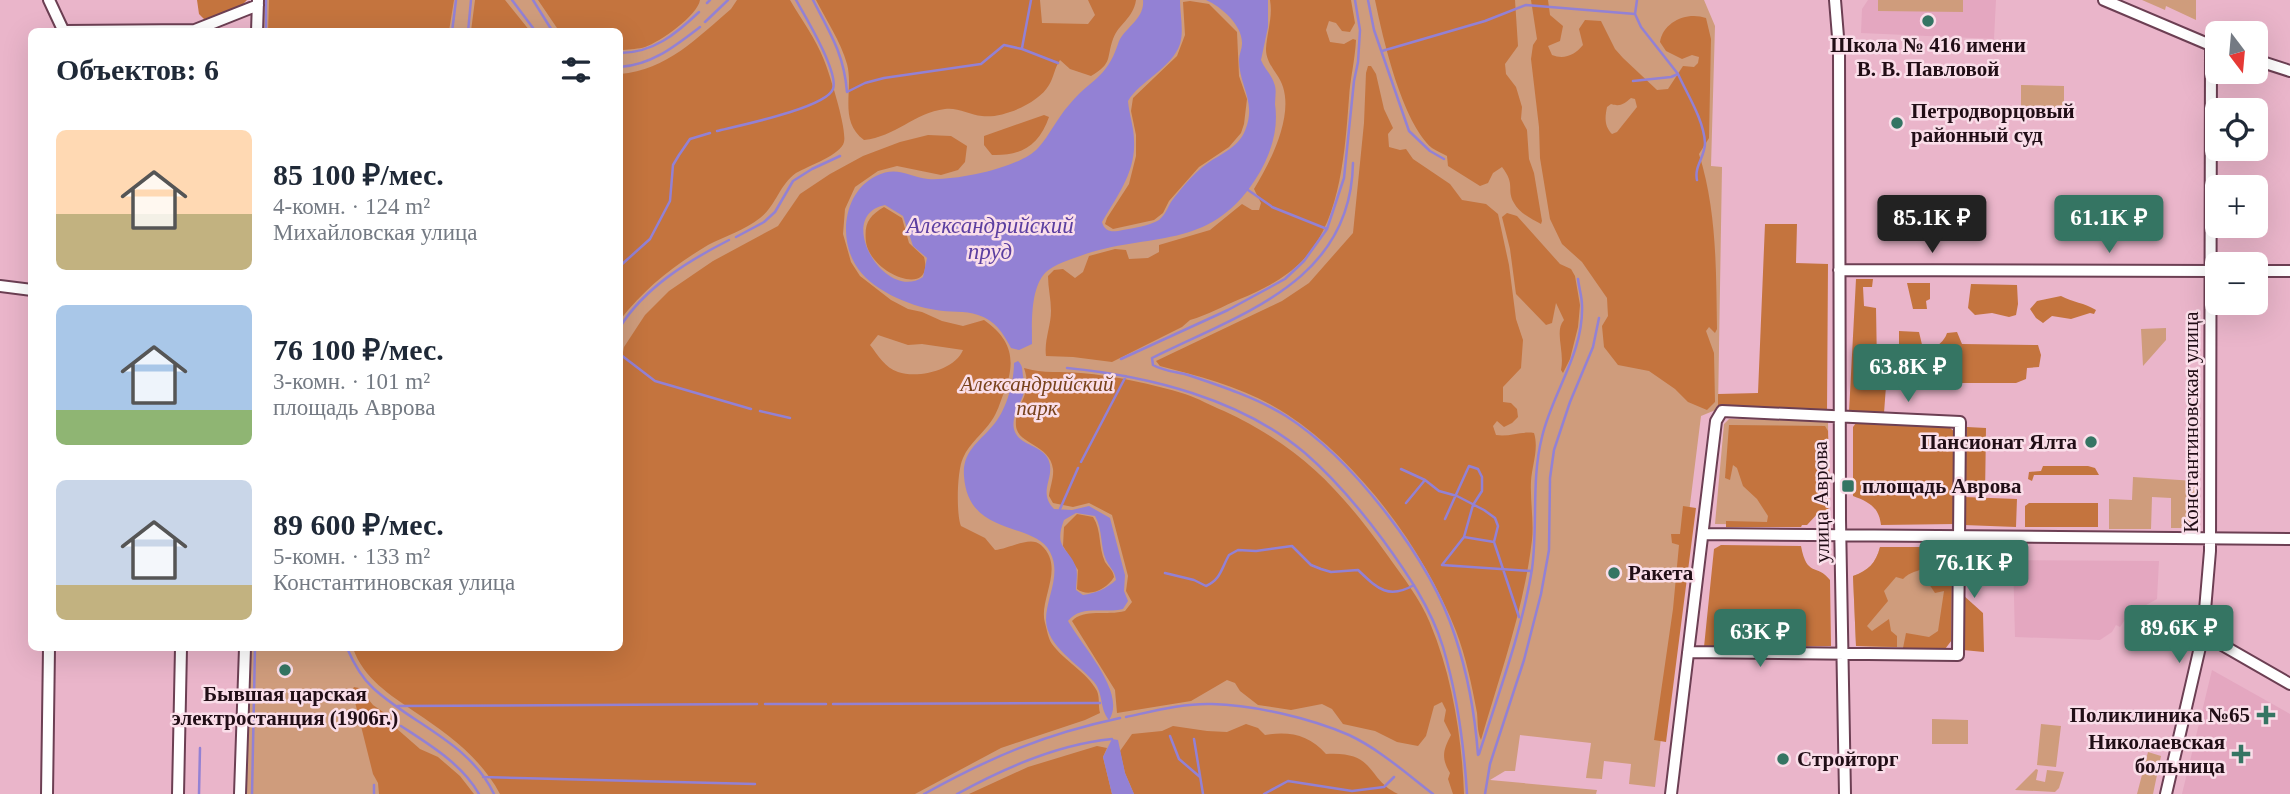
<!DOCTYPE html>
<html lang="ru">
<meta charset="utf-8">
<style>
:root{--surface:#fff;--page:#f2f2f3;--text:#1f2937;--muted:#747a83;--accent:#357563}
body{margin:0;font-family:"Times New Roman",serif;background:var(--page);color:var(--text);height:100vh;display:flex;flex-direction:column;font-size:26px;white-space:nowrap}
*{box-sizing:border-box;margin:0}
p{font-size:23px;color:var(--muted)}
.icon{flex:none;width:38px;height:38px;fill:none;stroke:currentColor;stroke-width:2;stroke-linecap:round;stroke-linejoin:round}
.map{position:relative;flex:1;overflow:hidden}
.details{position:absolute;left:28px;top:28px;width:595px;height:623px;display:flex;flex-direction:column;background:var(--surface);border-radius:10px;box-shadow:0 7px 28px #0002}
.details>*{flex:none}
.needle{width:46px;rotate:164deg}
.buttons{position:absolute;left:2205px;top:21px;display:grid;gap:14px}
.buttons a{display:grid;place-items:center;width:63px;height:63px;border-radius:10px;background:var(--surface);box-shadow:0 7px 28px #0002;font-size:35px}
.price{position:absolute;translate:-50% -60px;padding:0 16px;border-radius:7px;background:var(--accent);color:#fff;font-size:23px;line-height:46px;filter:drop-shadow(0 2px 4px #0008)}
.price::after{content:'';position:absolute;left:50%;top:42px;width:21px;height:16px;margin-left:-10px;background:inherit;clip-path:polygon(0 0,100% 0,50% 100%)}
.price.current{background:#222;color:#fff}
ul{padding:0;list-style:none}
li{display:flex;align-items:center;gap:21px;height:175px;padding:0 28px}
li span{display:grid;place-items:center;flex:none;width:196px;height:140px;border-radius:10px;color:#555}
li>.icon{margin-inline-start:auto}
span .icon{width:84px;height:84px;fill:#fffc;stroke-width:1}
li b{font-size:30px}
h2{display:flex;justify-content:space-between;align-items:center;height:84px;padding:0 28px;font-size:30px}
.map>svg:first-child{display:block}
.built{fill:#e4a7c0}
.green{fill:#cf9c7c}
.forest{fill:#c4743e;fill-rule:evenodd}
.water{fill:#9381d4;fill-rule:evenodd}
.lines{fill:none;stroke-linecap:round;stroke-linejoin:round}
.stream{stroke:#9381d4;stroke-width:2.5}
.minor-casing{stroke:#6c3f53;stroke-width:14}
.minor{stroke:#fff;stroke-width:10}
.poi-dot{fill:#357563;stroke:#fadee9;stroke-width:2.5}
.labels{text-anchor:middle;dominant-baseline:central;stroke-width:5;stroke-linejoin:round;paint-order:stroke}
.poi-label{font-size:21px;font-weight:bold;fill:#210e16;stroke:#fadee9;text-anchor:start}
.park-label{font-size:21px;font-style:italic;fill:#78421b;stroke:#fadee9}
.street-label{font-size:21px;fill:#210e16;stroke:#fadee9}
.water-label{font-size:23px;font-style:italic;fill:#5b3ea0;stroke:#fadee9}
</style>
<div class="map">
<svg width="2290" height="794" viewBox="0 0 2290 794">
<rect width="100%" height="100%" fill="#eab5ca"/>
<!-- built -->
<path class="built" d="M1868,0H1996L1994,39L1861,33L1862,9Z
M2013,560L2159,561L2157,599L2128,615L2120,627L2116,625L2112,632L2100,640L2015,637Z
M2212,670L2290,714V794H2182Z"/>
<!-- green -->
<path class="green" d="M263,0H1704L1715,26L1711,166L1722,167L1718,409L1701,416L1655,787L1629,784L1631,764L1604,761L1602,779L1586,778L1591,743L1520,735L1515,771H1505L1490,780L1597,790L1596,794H244L249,648H620V32L263,31Z
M1878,0H1963V12L1878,11Z
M2142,0H2196V20L2166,6L2165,10Z
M2021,85L2064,86V108H2021Z
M2166,328V340L2143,366L2141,329Z
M1729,419L1828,421L1829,498L1803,514L1801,525L1715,524L1724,424Z
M2133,477L2195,481V528H2171V498L2152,497L2151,529H2109V499L2132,500Z
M1880,547H1946L1952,552L1951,641L1945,649L1856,646L1853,576C1868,571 1876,563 1880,547Z
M1932,719L1968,720V744H1932Z
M2041,724L2061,726L2056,767L2037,765Z
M2148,752L2161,756L2153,794H2137Z
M2036,769L2038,770L2036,780L2045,782L2047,770L2064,772L2059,788L2055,792L2015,790Z"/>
<!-- forest -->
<path class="forest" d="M197,0H247C236,13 220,17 204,19L199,14Z
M269,0H454L449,31L268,32Z
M475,0H505L530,31H471Z
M538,0H700C698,15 660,42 645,47C639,49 630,49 623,50L620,49V32L559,31Z
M737,0H790C801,19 816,39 824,60C830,75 847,129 844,142C841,155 808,166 796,173C779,185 776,206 760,218C745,230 725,236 708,245C673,266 645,288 620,320V74C667,70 697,38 731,9Z
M816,0H1040L1042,23L1088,24L1095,15L1088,0H1136C1133,19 1119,23 1113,39C1106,59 1113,63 1091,76L1070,69L1060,60C1054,69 1054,77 1049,85C1039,103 1002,119 982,116C970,115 957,107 945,109C914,113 895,137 864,140C838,121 854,90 847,64C841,42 826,20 816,0Z
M1270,0H1351L1355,23L1350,32L1342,31L1336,23L1329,21L1326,30L1330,42L1344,44L1353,39L1356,40C1355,60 1350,79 1349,98C1345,150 1341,221 1303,260C1286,278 1262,290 1240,299C1223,306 1208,315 1190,320L1182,327L1112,362L1073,357L1046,356C1044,340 1051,326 1051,311C1051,299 1048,288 1048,276L1054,270L1063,269L1075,278L1083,272L1089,256L1115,249L1126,250L1129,259L1148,258L1159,252V245L1210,230L1242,204L1252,210H1259L1261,203L1254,189C1270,163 1293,118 1283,87C1279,73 1266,65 1266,49C1267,32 1273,17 1270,0Z
M1375,0H1515L1518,46L1505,64L1506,74L1516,87L1522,107L1521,119L1527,130L1529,159L1534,173L1542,221L1541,224C1532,219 1519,213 1514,203C1506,189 1516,185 1502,167L1493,173L1488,183L1480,186L1448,166L1447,156C1442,153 1436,151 1432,148C1402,122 1383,39 1375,0Z
M1531,0H1548L1550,15L1563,26L1560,41L1548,46L1552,55C1564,60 1575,55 1583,45L1579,29L1585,20L1601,21L1615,49L1623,58L1657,90L1668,89L1683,66L1694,67L1698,63L1699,57L1692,55L1682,59L1666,51L1660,42C1663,22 1687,11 1706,18L1711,39L1709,138L1699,154C1717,211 1716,270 1717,329L1715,333L1709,327L1706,331L1714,353L1715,402L1707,410L1688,402L1675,389L1649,371L1618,365L1604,347L1602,326L1608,316L1607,298L1582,262L1562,244L1550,219L1540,158L1539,127L1531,59L1533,45L1537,39ZM1631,98L1635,99L1637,107L1617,132L1612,134C1604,126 1605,117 1607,107L1611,104C1620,107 1624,104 1631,98Z
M1190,1L1209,4L1237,32L1239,76L1247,99L1244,124L1241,133L1229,147L1199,167L1169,201L1163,213L1154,220L1113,229L1105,224L1107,218L1129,184L1136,156V135L1131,111L1133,98L1177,56L1185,35L1183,2Z
M1368,66H1371L1376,74L1384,109L1393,128L1388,134L1389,147L1400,150L1406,149L1413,159L1450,184L1462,200L1486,204L1498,214L1509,265L1516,319L1523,340L1521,368L1503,387V402L1511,403L1517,409L1518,417L1512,423L1504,427L1497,421L1493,426L1496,435C1510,437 1521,431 1534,433C1539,449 1532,465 1531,481C1530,501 1534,521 1532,540C1524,609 1500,674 1481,740C1477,731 1478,722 1477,713C1472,686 1466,657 1456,631C1425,551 1360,463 1288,415C1251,390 1203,377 1160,366L1156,361L1282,301L1309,283L1353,233L1364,123L1366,73Z
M1044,115L1049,117C1039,146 1021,156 992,155L984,145V136Z
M928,135L951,136L967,146L965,162L958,170L941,175L897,166L878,171L855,187L845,209L843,234L851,262L860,276L891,300L908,309L922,312L942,321L963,326L984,320C1014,341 1016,363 1003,395C1000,403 997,413 992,420C983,434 970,442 963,458C957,470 956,514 961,526L985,538L995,550C1010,549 1030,535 1041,545C1066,567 1038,600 1045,623C1047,630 1048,638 1052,644C1064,661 1087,672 1097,691C1100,698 1098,706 1100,713L1085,720L1001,748L915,794H500C481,758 448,734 415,712C390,695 363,678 353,648H620V368L624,347L645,315L669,291L713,261L778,226L800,194L830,174L863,156L900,142ZM878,335L908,345L922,344L963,350C955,370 918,379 898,372C885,368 878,355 870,345Z
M884,207L902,218L909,243L924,257C935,299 871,275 866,242C864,223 869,216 884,207Z
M1507,213L1517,216L1560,264L1571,269L1575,276L1580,305L1578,327L1570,359L1563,373L1561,370C1565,351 1554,331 1564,320L1556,303L1552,323L1546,325L1516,294L1510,249L1502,217Z
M1765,224H1797L1796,263L1828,264L1827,411L1718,409V394L1758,393Z
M1856,279H1873L1872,287H1863L1864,306L1876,308L1877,365L1865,366V385L1886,386L1884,413L1849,412Z
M1907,283H1930V299L1926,301L1927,309H1913Z
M1971,284L2017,285L2018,304L2016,315L2009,317L1992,313L1975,315L1968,308Z
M2061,296C2072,302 2085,303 2096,310L2094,314L2090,313L2071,319L2052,316L2043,323L2036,318L2030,309L2037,301Z
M1899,331L1919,332L1924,353L1915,361L1902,362L1899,357Z
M1957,332L1962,344L2038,345L2041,355L2039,367L2027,368L2026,379L2016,383H1924L1917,377C1920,347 1941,351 1947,333Z
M1024,368C1043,374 1062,371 1081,373C1116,376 1152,384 1185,394C1198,398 1211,406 1224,411C1301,447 1339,488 1388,556C1403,577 1420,599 1430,623C1452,675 1462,738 1464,794H1453L1448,779L1450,773C1441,758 1443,750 1451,735L1444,721L1446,710L1442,702L1434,706L1426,736L1418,746L1397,742L1375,731L1343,724L1332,709L1322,704L1291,710L1258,705L1240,691L1235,683L1227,680L1191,701L1117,713L1115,690L1072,621C1084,608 1107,616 1125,611L1132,602L1126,591L1128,576L1112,515L1089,503L1073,507L1053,503L1049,496C1050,487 1054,477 1053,469C1050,444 1018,445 1016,426C1014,403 1034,397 1024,368Z
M1856,423L1949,427L1956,433L1955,524L1881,525C1879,507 1869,502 1853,496V427Z
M1729,425L1825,426L1828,431C1828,447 1833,507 1826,516L1820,511L1807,525H1802L1801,527H1726V521L1767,522L1768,516L1757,499L1743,486L1737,468L1733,465L1730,480L1725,478Z
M1967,427L1986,428L1985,495H1964Z
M2043,466H2088L2095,468L2099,475H2034L2032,481L2028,479L2029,472L2041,471Z
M1964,497L2017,499L2016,527L1964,525Z
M2029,503H2098V527H2025V506Z
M1683,506L1696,508L1666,742L1654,740L1673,609L1679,545L1672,543L1671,534H1680Z
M1077,514L1093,517C1102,531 1098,547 1105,562C1109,568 1113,570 1114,577C1107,589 1089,598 1077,589L1078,570L1063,546L1064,527Z
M1721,545L1801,546C1807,578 1817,563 1830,580L1831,646L1704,647L1714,549Z
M1880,547H1922L1927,566C1919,572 1910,571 1903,579L1896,577L1884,591L1888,601L1867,626L1872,631L1889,619L1891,631L1897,636V647L1856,646L1853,576C1868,571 1876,563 1880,547Z
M1950,550L1952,552L1951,641L1945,649L1903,648L1906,633L1929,637L1938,631L1944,591L1935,593L1923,575L1930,570L1936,574L1946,565L1943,556Z
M1963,595L1983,613L1984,652L1963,650Z
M354,687L359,688L373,705L389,716L396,728L420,749L438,757L460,776L474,794H379L378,783L373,774L352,690Z
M1246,724L1258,728L1265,735C1290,731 1309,735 1326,754C1377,751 1366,779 1398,794H1134L1125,773L1120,751L1132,734L1162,731L1173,726L1207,731L1227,732Z
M1097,746L1107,748L1103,757L1112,794H969L1028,767Z"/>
<!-- water -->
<path class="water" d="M1143,0H1180C1180,14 1184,31 1180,44C1172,68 1140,81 1128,101C1129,114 1134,127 1134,140C1136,172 1117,196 1102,222C1105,233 1113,232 1123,230C1134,228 1149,226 1159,220C1165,215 1167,209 1171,202C1179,191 1189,179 1199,170C1214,156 1235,151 1244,133C1258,102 1239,87 1239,60C1239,54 1242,49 1242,44C1243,26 1222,7 1206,0H1268V27L1261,60C1264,68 1271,74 1274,83C1277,90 1275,97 1275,104C1279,131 1270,157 1255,180C1208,252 1150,231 1080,256C1069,260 1055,264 1046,272C1030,288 1032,323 1032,344L1019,350L1011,348C1003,333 995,320 978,315C965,310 949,313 936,310C909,306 869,289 855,264C838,235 845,191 876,176C897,165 909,177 928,179C955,181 1020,168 1038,148C1050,135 1057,118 1069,105C1090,79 1106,80 1118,44C1123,28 1145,20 1143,0ZM885,205L903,216L913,246L927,258L923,277C884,303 834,215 885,205Z
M1018,361C1023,366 1022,369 1023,376C1024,382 1026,387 1024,392C1021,404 1011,416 1014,429C1018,445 1039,444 1047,457C1058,476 1036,490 1054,509L1072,510L1089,506L1110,518L1125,575L1124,591L1128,601L1123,609C1105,614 1081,604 1068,621C1082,646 1127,693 1109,720C1099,708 1104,694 1094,682C1078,663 1047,647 1046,620C1046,597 1062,575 1050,552C1035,521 968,538 964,476C962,450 981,441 995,423C1007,408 1014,381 1014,363ZM1076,513L1095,516C1103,530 1100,546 1106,560C1110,568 1115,571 1116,580C1106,589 1096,593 1083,595L1076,590C1076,582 1078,575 1076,567C1069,547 1053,549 1064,520Z
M1112,739L1118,740L1125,773L1134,794H1112L1103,757Z"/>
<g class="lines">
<!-- stream -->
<path class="stream" d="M512,0L536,32
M533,0L553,32
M813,0C830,33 844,54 847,92L865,83L884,78L981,64L1004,45L1022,49L1058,63
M1368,0L1374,30L1409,131L1430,151L1444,159
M707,3L710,0
M705,22L728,0
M266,32V0
M452,32L456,0
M468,32L471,0
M1022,48L1031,0
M1382,51L1485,21L1526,5L1635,14
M620,53C653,53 676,34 699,12
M620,67C652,65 675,46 700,27
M1678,74C1687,94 1704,120 1705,143C1705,157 1694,166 1697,180
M1633,81L1671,77L1678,74L1641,27L1635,14L1637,0
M717,131C737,126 826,108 833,89C839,72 805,16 796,0
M1353,163C1351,282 1242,313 1152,358L1153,365C1163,371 1177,372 1188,375C1221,386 1257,398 1286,416C1353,459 1431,560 1455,636C1468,675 1475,715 1478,755
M1248,190L1271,206
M1327,229L1344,178L1354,81L1358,62L1360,30L1355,0
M736,237L764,222L775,212L793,181L812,169L840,156
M620,266L650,239L670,201L673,165L679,155L690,139L710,133
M620,327C645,287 688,261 729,240
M620,359L621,355L655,381L751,409
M1121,359L1228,310L1285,279L1304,261L1327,229L1272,207
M1067,368C1149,376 1241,399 1305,453C1335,479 1360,509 1383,540C1407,573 1431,608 1443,647C1457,694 1464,745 1467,794
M760,411L790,418
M1081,462L1126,376
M1401,469L1425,480L1439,491L1457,496L1484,510L1495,518L1498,526L1494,542L1519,617
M1406,503L1425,480
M1060,509L1078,468
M1445,519L1469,466L1478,469L1482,477V491L1473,505L1464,537L1442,565L1531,571
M1464,537L1494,542
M1165,573L1194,580L1206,586C1221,579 1221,569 1229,555L1238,550L1256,551L1292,546L1311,565L1321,569L1331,572L1358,570C1377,588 1388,600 1414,585
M347,648C353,662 361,677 373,688C412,724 470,743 494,794
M765,704H826
M833,704L1100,703
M398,706L757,704
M1126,717C1154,711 1184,703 1212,704C1254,705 1310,718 1349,735C1379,749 1407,774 1433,794
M401,726C430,745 462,764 479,794
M1170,736L1179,759L1200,777
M1194,739L1203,794
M1479,754C1498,695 1522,631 1532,569C1538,526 1531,480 1542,437C1552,393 1584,353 1582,305C1582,297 1579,288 1578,279
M483,777L755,784
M374,785V794
M199,794L200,748
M252,794L255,648
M924,794C991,757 1045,734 1120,718
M957,794C1004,768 1059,744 1112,739
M1264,794L1288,781L1352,791L1384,787L1394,777
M1485,794L1490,764L1524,660L1541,594L1549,550L1550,478L1554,450L1570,402L1593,347L1599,318"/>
<defs>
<path id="minor" d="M49,0L64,32
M1835,0L1839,49L1840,520L1845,794
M2104,0L2215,47
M64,31L195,30L258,5
M257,32L258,0
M2256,60L2290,71
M1839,270L2217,271
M2256,271H2290
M0,286L32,290
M1703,534L2290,539
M2203,634L2290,684
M47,794L49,648
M178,794L181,648
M240,794L245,648
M1671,794L1716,421L1722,411L1960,422L1958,655L1688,652
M2166,794L2203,634L2210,551L2211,46"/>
</defs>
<!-- minor casing -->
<use href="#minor" class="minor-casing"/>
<!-- minor -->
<use href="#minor" class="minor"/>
</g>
<!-- markers -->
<g class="poi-dot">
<circle cx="1928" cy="21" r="7"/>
<circle cx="1897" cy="123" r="7"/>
<circle cx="2091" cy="442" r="7"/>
<rect x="1841" y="479" width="14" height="14" rx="3.5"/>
<circle cx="1614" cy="573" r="7"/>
<circle cx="285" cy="670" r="7"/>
<path d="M2262.5 704.5h7v7h7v7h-7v7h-7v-7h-7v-7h7z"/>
<path d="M2237.5 743.5h7v7h7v7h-7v7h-7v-7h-7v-7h7z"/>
<circle cx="1783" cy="759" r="7"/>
</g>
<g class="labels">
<!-- poi labels -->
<g class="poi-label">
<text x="1928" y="45" text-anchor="middle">Школа № 416 имени<tspan x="1928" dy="24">В. В. Павловой</tspan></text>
<text x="1911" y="111">Петродворцовый<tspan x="1911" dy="24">районный суд</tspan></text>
<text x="2077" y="442" text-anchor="end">Пансионат Ялта</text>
<text x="1862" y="486">площадь Аврова</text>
<text x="1628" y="573">Ракета</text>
<text x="285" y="694" text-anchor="middle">Бывшая царская<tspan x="285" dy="24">электростанция (1906г.)</tspan></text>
<text x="2250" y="715" text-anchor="end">Поликлиника №65</text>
<text x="2225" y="742" text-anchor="end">Николаевская<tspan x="2225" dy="24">больница</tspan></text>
<text x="1797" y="759">Стройторг</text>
</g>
<!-- park labels -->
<g class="park-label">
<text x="1037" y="384">Александрийский<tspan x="1037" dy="24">парк</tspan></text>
</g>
<!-- street labels -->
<g class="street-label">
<text transform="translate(2191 422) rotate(-90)">Константиновская улица</text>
<text transform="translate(1821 502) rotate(-91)">улица Аврова</text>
</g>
<!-- water labels -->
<g class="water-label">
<text x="990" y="225">Александрийский<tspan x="990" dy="26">пруд</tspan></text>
</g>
</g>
</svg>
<div class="buttons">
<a><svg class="needle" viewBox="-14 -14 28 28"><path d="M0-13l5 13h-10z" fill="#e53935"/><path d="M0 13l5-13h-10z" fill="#747a83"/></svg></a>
<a><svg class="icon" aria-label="locate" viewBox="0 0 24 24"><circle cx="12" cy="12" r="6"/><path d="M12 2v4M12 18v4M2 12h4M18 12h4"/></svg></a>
<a>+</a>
<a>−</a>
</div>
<b class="price current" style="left:1932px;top:255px">85.1K ₽</b>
<b class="price" style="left:2109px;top:255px">61.1K ₽</b>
<b class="price" style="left:1908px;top:404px">63.8K ₽</b>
<b class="price" style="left:1974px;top:600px">76.1K ₽</b>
<b class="price" style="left:2179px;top:665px">89.6K ₽</b>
<b class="price" style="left:1760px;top:669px">63K ₽</b>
<section class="details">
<h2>Объектов: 6<svg class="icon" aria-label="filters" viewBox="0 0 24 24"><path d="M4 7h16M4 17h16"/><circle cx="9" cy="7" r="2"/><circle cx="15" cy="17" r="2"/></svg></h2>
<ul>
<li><span style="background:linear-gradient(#ffd9b3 60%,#c2b280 0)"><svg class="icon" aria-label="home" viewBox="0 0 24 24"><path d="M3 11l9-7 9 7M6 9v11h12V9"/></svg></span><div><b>85 100 ₽/мес.</b><p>4-комн. · 124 m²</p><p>Михайловская улица</p></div></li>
<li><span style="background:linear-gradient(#a9c7e8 75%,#8fb573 0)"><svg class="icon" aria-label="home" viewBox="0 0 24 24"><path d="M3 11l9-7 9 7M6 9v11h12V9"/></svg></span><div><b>76 100 ₽/мес.</b><p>3-комн. · 101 m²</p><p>площадь Аврова</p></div></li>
<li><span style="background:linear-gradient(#c9d6e8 75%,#c2b280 0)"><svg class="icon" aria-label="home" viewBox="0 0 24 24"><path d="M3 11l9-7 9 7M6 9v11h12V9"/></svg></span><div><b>89 600 ₽/мес.</b><p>5-комн. · 133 m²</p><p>Константиновская улица</p></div></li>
</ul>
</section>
</div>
